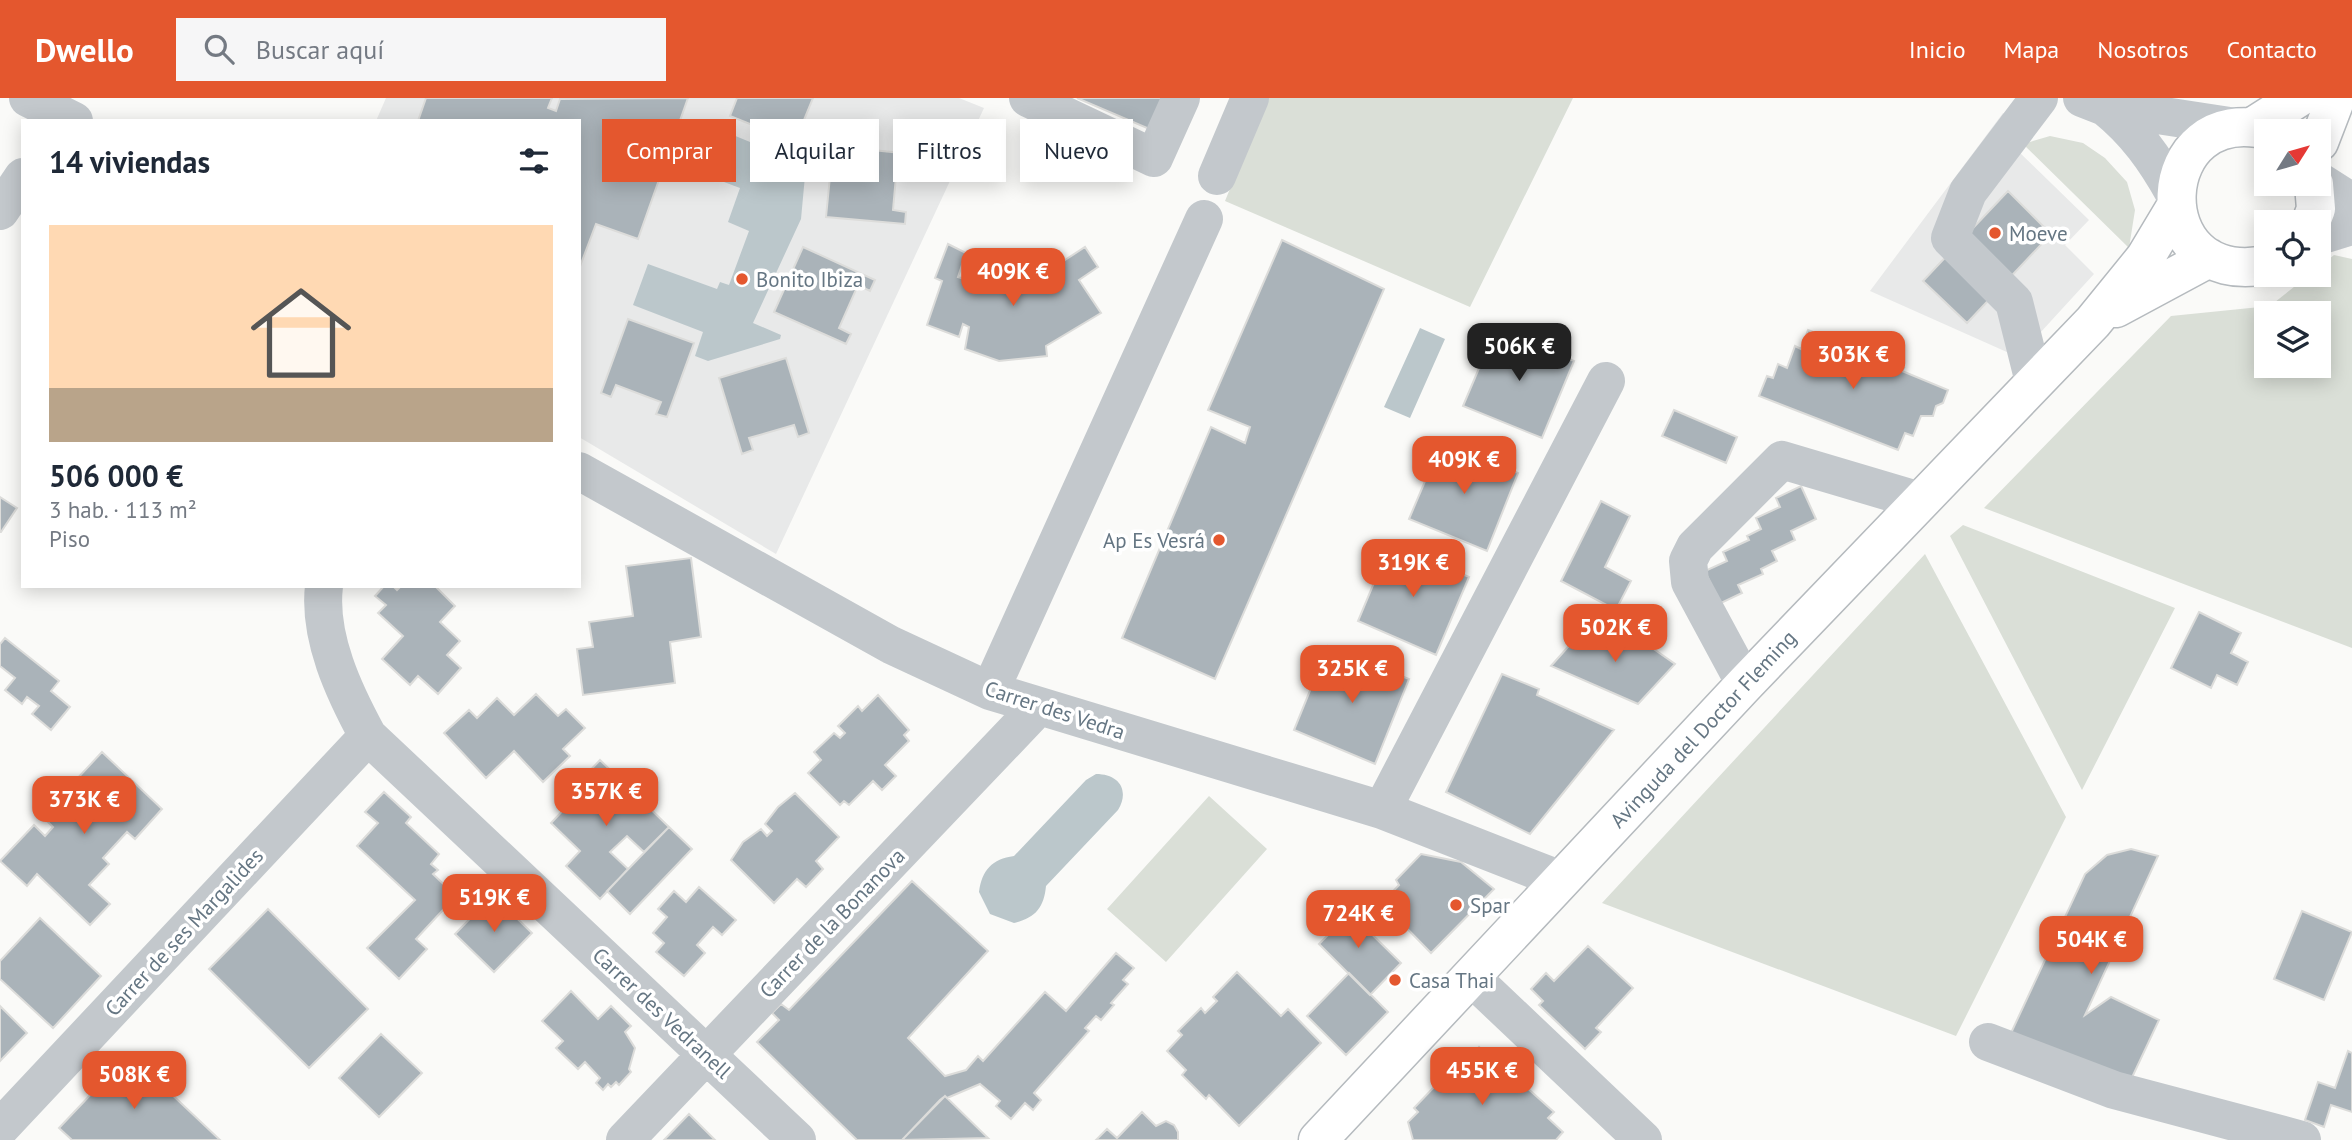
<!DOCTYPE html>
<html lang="es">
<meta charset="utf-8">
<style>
:root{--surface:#fff;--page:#f6f6f7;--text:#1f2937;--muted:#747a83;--accent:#e4572e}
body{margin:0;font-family:"PT Sans",sans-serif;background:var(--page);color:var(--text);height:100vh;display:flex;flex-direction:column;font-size:26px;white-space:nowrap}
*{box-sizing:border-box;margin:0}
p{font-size:23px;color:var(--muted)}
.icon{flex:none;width:38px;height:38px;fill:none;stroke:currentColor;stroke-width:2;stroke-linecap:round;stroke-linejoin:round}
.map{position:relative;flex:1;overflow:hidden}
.drawer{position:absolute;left:21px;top:21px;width:560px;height:469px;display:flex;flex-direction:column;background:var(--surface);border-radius:0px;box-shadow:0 4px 18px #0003}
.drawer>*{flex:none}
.hud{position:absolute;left:602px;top:21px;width:665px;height:63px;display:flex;gap:14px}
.needle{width:46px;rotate:53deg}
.buttons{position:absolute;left:2254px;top:21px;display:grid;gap:14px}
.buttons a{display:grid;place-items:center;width:77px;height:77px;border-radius:0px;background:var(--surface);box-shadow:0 4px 18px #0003;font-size:35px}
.price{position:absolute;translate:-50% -60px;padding:0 16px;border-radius:14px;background:var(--accent);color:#fff;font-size:23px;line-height:46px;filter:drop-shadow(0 2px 4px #0008)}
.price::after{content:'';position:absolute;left:50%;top:42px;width:21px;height:16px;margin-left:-10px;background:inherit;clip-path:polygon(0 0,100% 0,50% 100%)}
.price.current{background:#222;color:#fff}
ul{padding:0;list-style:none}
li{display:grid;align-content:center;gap:14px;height:371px;padding:0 28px}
li span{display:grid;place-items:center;height:217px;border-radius:0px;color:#555}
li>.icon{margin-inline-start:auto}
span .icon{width:126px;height:126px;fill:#fffc;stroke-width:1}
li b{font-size:30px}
h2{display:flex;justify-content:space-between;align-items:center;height:84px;padding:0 28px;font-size:30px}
.tag{padding:0 24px;border-radius:0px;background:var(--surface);box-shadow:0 4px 18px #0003;font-size:24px;line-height:63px}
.tag.current{background:var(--accent);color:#fff}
header{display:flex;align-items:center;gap:42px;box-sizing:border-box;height:98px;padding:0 35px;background:var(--accent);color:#fff}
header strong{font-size:33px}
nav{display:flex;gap:38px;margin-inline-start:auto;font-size:24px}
.search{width:490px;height:63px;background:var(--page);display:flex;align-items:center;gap:18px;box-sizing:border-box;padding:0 24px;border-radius:0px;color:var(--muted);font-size:26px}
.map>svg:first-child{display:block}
.built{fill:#e8e9e9}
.green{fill:#dadfd7;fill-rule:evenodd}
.water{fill:#bbc7cb}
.building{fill:#aab3b9;stroke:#dcdcda;stroke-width:2}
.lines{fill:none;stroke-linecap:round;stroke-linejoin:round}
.major-casing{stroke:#b5babe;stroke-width:41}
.minor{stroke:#c3c8cc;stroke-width:38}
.major{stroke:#fff;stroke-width:38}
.poi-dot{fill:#e4572e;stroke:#fff;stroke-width:2.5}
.labels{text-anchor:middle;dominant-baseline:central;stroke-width:7;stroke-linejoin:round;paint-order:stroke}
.poi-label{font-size:21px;fill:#657683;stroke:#fff;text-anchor:start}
.street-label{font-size:21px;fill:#657683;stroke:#fff}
</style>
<header>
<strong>Dwello</strong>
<div class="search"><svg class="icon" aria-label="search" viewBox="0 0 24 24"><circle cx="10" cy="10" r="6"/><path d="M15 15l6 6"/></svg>Buscar aquí</div>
<nav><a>Inicio</a><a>Mapa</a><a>Nosotros</a><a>Contacto</a></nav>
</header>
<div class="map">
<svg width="2352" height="1042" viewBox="0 0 2352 1042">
<rect width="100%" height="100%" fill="#fafaf8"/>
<!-- built -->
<path class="built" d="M386,0H959L984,10L776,456L579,339V23H376Z
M2003,15L2039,25L2018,53L2089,122L2065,147L2094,176L2018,259L1870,193Z"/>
<!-- green -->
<path class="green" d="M1267,0H1573L1470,209L1225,103Z
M2050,38L2083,45L2105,60L2127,84L2135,112L2129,150L2023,46Z
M2334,157L2352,161V550L1984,410L2171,218L2270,208L2309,177H2319V169ZM2319,215V268H2266V215Z
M1963,427L2175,510L2082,692L1950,438Z
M1925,456L2066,719L1956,938L1602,805Z
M1209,698L1267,751L1166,864L1107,811Z"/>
<!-- water -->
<path class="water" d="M733,37L806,67L801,121L753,225L781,237L780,241L708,263L695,258L703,234L633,207L648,166L717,191L720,184L729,187L749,133L728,124L740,90L716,81Z
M1420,230L1445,241L1410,320L1384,309Z
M1096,676C1119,676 1130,692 1118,712L1046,788C1044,810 1035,820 1014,825L990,816L979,794C982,772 992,761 1014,758L1086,682Z"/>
<!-- building -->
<path class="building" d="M426,0H552L548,10L556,13L560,1L688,0L638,141L596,126L579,171V23H418Z
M737,0H813L795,44L730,18Z
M1077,0H1168L1154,33Z
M833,48L911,56L910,68L897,67L893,112L906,114L905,126L826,119Z
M2008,93L2051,136L1967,225L1923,183Z
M1282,142L1384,191L1215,581L1122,540L1211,329L1245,345L1250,329L1208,312Z
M948,146L966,155L958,179L997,191L1020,175L1028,186L1085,149L1098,169L1079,182L1101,215L1046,248L1047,258L999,263L965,251L969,229L963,226L959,239L927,227L942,183L935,180Z
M803,149L875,182L870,193L858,187L839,230L851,236L846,246L774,214Z
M628,221L694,245L667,319L656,316L661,304L616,287L611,299L601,295Z
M1496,230L1574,263L1542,340L1463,308Z
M1808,232L1904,270L1902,273L1948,292L1943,305L1936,308L1933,318H1921L1913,338L1905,335L1898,352L1759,298L1767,278L1773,280L1778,266L1787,270L1795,248L1801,251Z
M786,260L809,335L798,339L794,327L749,340L753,352L742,356L719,280Z
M1674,312L1737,339L1726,365L1662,338Z
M1442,343L1518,375L1487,453L1409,421Z
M1801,388L1816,421L1791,433L1795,442L1772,453L1777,463L1761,471L1763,476L1738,487L1742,495L1719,506L1705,473L1727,463L1723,454L1749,442L1747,438L1761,431L1756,420L1780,409L1776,400Z
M0,399L17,410L1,434H0Z
M1601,403L1630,418L1605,469L1631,483L1616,512L1561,483Z
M1391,444L1469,479L1436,557L1358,523Z
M691,460L701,539L670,544L675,585L583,597L577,551L593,549L589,524L633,518L626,468Z
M384,488H393L397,492L401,488H435L455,508L440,524L460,543L447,557L461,570L438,596L418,578L410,587L382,561L403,538L378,515L386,507L375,498Z
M2199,514L2241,535L2231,555L2248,564L2237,587L2217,577L2211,590L2171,570Z
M1583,532L1596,545L1607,532L1615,544L1628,533L1675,566L1638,606L1551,568Z
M5,540L59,583L51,593L70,609L51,632L32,616L39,608L27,599L22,606L5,592L15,580L0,568V546Z
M1328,548L1409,581L1375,666L1294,632Z
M1502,576L1539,591L1537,597L1614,632L1530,736L1446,694Z
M536,596L558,618L566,611L585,630L563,651L570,658L543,684L514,653L486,680L444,635L469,612L477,620L497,600L514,617Z
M878,597L909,632L904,637L909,643L885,667L896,678L882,692L873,683L849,707L844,703L840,707L808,675L821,662L814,654L834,635L840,640L845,635L838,628L858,608L862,613Z
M102,654L162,711L135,741L127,734L103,760L109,766L89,787L110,806L90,827L37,776L27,788L0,763L34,727L45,738L53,729L43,719L50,711L55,715L81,688L75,683Z
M600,662L669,729L644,754L627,738L610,754L628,771L600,801L566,768L580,753L551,725L589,685L583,680Z
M384,694L411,719L406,725L439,756L431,766L438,772L433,776L456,798L416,841L427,851L399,881L367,850L415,802L357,748L378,725L365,714Z
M795,695L839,739L816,763L823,771L806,789L797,781L774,805L731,762L743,744L761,731L767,738L772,733L765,726L778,709Z
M669,729L692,751L630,816L607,793Z
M2131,751L2158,758L2085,917L2111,899L2159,922L2128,988L2011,935L2085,776L2107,757Z
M1421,756L1461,764L1494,791L1431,855L1382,805L1399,787L1396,782Z
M912,783L988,853L908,940L945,978L966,972L978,958L983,963L1045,894L1066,913L1116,855L1134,870L1123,882L1128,886L1111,905L1114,907L1101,922L1096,918L1085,930L1089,933L1034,995L1041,1002L1033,1012L1025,1005L1011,1021L996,1008L1000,1003L980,986L947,1000L945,998L902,1042H857L757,944L779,922L772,915L781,906L789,912Z
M699,789L736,822L722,837L713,829L697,847L705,855L684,878L656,854L664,845L653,835L667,819L658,811L674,793L686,804Z
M493,797L532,835L494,874L455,836Z
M1341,806L1401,865L1370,897L1319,846L1331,834L1322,825Z
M268,811L368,911L309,970L209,871Z
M2302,813L2352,834L2324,902L2274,881Z
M40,820L101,878L53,930L0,881V863Z
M1588,848L1633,890L1596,930L1601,934L1585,951L1539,907L1543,903L1531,891L1546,875L1554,883Z
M1237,874L1281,918L1288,911L1321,945L1239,1028L1209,997L1206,1001L1182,977L1186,972L1167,953L1182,937L1178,933L1201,910L1205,915L1217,903L1213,899Z
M1349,875L1388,914L1346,957L1307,918Z
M571,893L598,921L611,908L631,928L625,934L635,950L629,971L631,974L619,987L616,984L611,989L608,986L603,992L596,985L600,980L585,964L578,971L556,950L563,943L542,923Z
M0,908L27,935L0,963Z
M381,936L422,975L379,1019L339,980Z
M1479,949L1512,985L1516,980L1554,1014L1548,1020L1563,1034L1556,1042H1413L1408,1024L1418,1014L1414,1010L1457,965L1461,969Z
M2348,953L2352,955V1014L2331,1007L2324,1029L2305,1022L2318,984L2335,990Z
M129,956L220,1042H72L59,1030Z
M945,998L988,1040L902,1042L940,1002Z
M1142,1014L1156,1028L1166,1023L1174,1027L1178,1034V1042H1096L1107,1031L1117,1040Z
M689,1016L715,1042H664Z"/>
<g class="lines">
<defs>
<path id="major" d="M2254,28L2298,0
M2319,44L2336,0
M2311,124L2316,111L2314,86
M2266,167C2142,191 2150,0 2271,33
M2116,210L2209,160
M1318,1042L1745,586L2093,224L2145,160L2175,110"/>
</defs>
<!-- major casing -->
<use href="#major" class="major-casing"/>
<!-- minor -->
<path class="minor" d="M28,0L74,23
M1028,0L1154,60L1181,0
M2082,0L2105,9L2236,29
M2105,9C2136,34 2155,61 2174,95
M1217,78L1250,0
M2319,83L2352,104
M0,113L23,79
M2319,138L2352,128
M2034,284L2014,204L1950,140L1968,94L2039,0
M579,373L891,547L990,593L1382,712L1561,782
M324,488C318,539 344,594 368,638L797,1042
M1745,586L1690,484L1688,463L1695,449L1782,362L1920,403
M990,593L1204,121
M1382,712L1606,283
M1471,879L1643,1042
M1988,944L2114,992L2302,1042
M0,1030L368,638
M625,1042L1039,608"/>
<!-- major -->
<use href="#major" class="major"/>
</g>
<!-- markers -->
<g class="poi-dot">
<circle cx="1995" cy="135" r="7"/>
<circle cx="742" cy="181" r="7"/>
<circle cx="1219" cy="442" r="7"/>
<circle cx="1456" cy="807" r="7"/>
<circle cx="1395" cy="882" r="7"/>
</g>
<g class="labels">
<!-- poi labels -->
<g class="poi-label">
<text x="2009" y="135">Moeve</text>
<text x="756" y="181">Bonito Ibiza</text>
<text x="1205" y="442" text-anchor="end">Ap Es Vesrá</text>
<text x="1470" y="807">Spar</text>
<text x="1409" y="882">Casa Thai</text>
</g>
<!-- street labels -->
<g class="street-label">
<text transform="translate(1055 612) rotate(18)">Carrer des Vedra</text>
<text transform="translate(1703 631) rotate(-47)">Avinguda del Doctor Fleming</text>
<text transform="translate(832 825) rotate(-46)">Carrer de la Bonanova</text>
<text transform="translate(184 834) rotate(-47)">Carrer de ses Margalides</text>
<text transform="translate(662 915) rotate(43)">Carrer des Vedranell</text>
</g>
</g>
</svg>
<div class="buttons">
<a><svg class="needle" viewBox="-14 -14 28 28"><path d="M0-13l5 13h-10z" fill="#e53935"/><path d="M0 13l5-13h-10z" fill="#747a83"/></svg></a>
<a><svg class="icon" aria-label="locate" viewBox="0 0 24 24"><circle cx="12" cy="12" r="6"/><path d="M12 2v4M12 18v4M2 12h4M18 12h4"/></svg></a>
<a><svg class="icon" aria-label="layers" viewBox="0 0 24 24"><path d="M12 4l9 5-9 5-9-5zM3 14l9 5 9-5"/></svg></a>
</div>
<b class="price" style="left:1013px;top:210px">409K €</b>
<b class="price current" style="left:1519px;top:285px">506K €</b>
<b class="price" style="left:1853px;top:293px">303K €</b>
<b class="price" style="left:1464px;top:398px">409K €</b>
<b class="price" style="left:1413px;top:501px">319K €</b>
<b class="price" style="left:1615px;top:566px">502K €</b>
<b class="price" style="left:1352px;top:607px">325K €</b>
<b class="price" style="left:606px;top:730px">357K €</b>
<b class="price" style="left:84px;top:738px">373K €</b>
<b class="price" style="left:494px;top:836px">519K €</b>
<b class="price" style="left:1358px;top:852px">724K €</b>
<b class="price" style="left:2091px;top:878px">504K €</b>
<b class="price" style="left:1482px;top:1009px">455K €</b>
<b class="price" style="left:134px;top:1013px">508K €</b>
<div class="hud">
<a class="tag current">Comprar</a>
<a class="tag">Alquilar</a>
<a class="tag">Filtros</a>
<a class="tag">Nuevo</a>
</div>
<section class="drawer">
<h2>14 viviendas<svg class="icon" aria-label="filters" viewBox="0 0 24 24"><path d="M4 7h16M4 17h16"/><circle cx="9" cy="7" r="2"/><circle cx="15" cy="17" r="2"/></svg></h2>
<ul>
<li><span style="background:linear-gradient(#ffd9b3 75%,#b9a48a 0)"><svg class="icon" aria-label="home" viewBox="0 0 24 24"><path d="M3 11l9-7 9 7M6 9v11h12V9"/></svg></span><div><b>506 000 €</b><p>3 hab. · 113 m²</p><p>Piso</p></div></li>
</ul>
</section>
</div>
